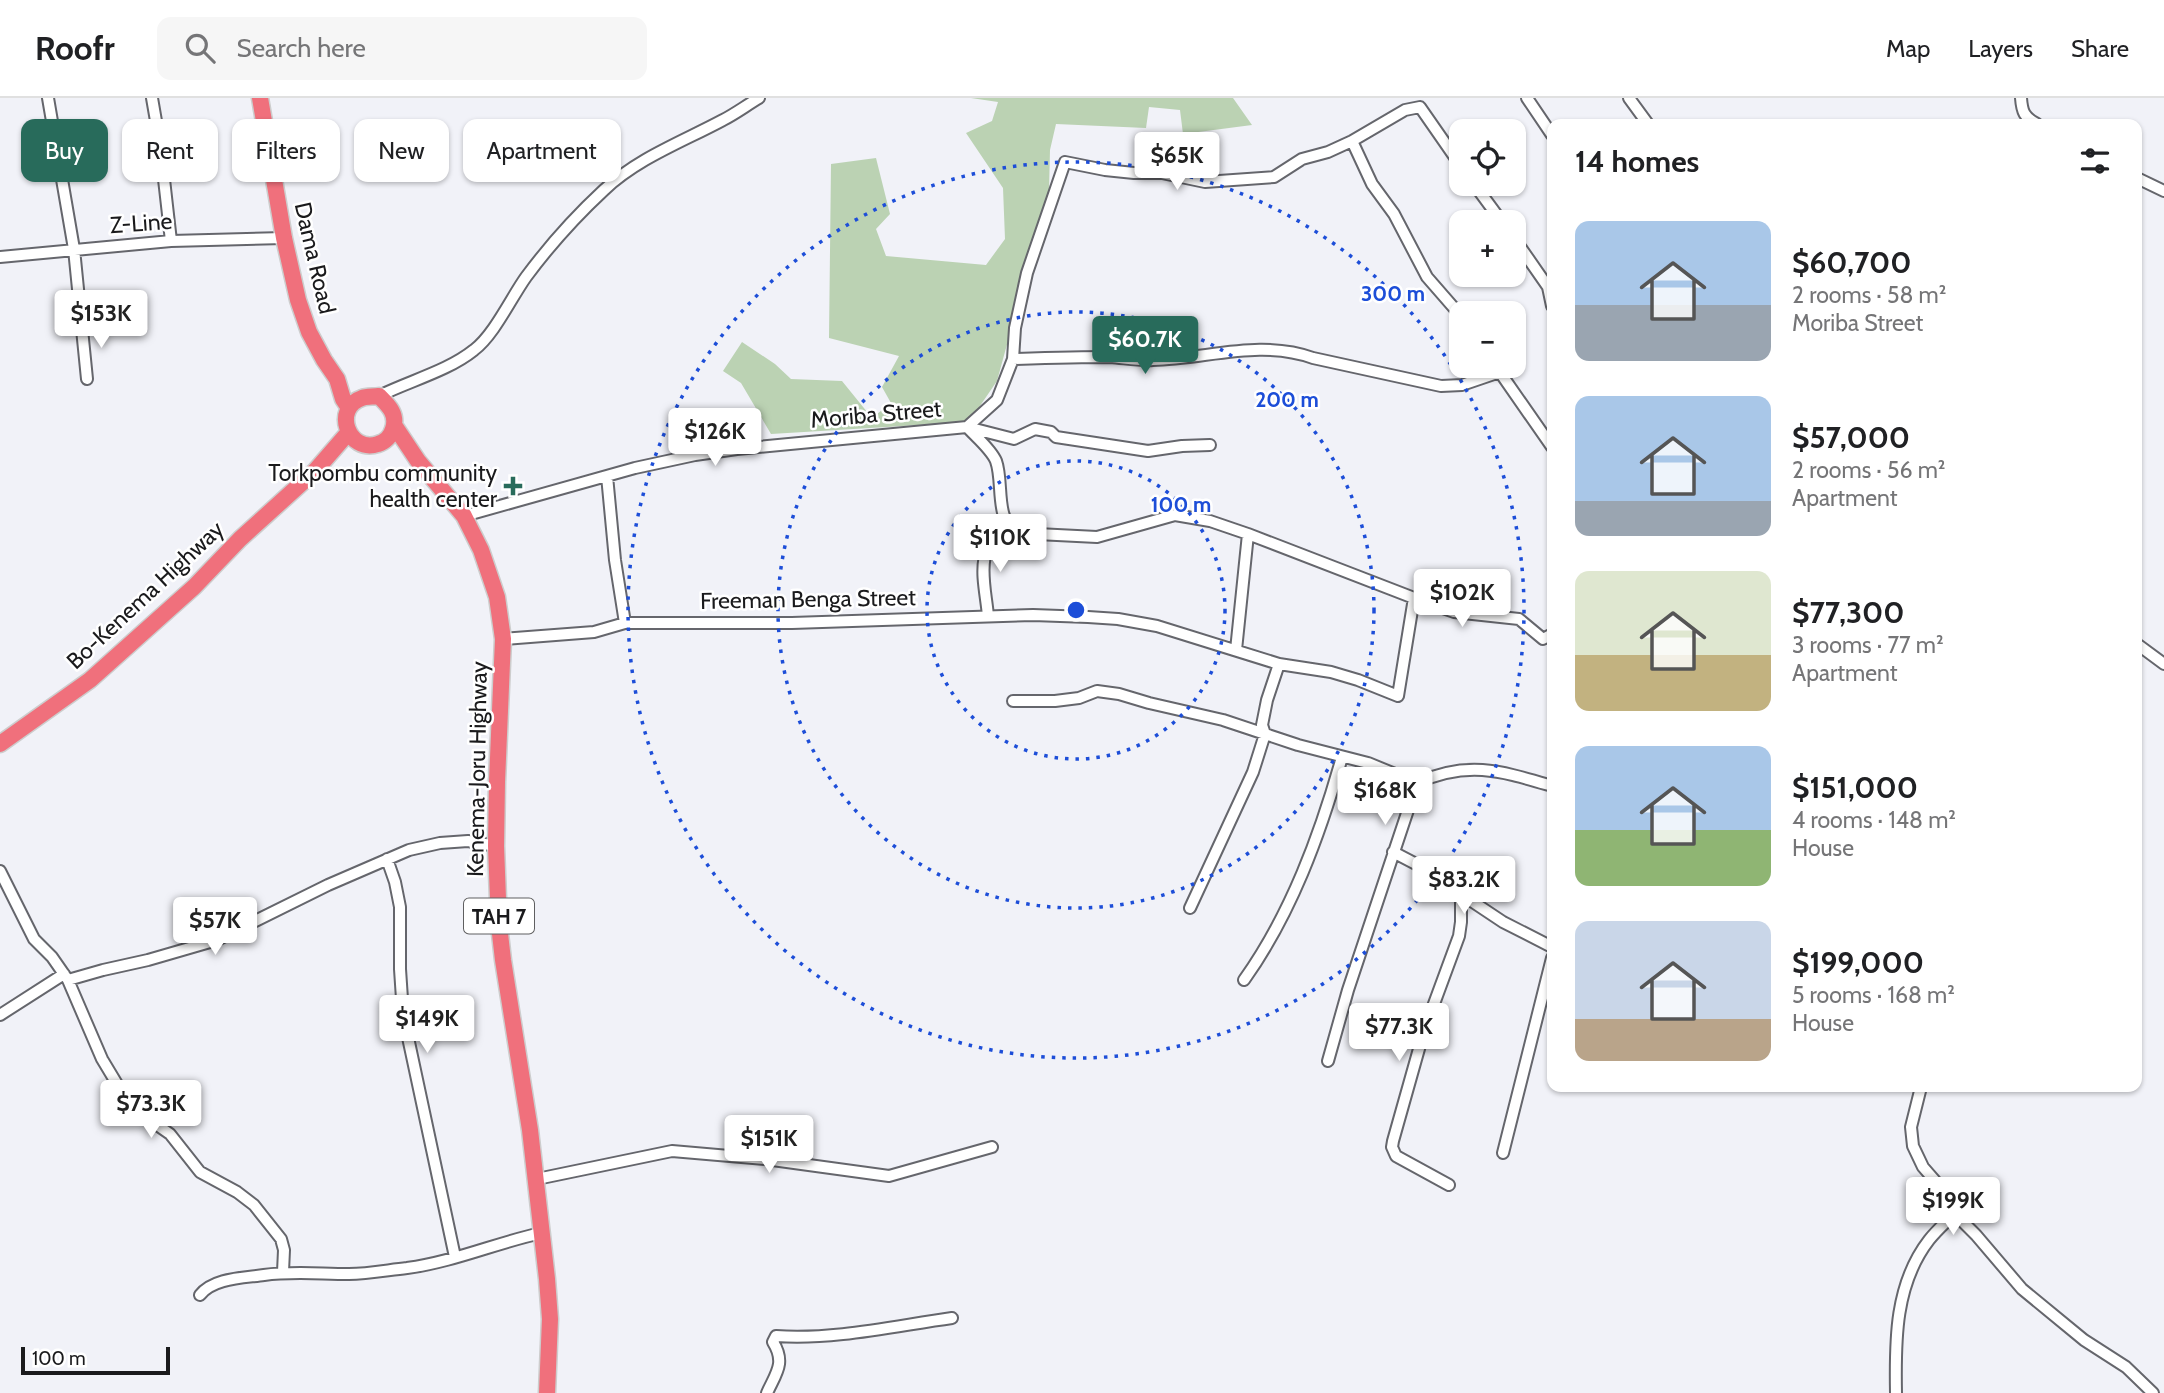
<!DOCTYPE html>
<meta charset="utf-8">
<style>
:root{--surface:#fff;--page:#f6f6f6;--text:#202124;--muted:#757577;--line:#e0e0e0;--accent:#286b5b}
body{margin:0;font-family:Cabin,sans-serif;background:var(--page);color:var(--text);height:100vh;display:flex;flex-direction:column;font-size:26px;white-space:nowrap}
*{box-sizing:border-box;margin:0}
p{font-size:23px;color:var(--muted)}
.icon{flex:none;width:38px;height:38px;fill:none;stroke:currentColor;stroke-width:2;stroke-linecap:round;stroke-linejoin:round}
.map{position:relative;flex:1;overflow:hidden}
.panel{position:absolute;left:1547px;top:21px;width:595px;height:973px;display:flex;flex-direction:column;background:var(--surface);border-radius:14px;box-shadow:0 2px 5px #0004}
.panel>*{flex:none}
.banner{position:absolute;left:21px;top:21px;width:665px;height:63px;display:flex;gap:14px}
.controls{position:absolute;left:1449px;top:21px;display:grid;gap:14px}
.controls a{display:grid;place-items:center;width:77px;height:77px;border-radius:14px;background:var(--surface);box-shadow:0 2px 5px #0004;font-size:35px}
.scale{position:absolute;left:21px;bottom:18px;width:149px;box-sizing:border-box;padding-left:7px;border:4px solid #1a1a1c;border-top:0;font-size:19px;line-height:24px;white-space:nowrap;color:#1a1a1c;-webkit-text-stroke:5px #fff;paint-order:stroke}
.price{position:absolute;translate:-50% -60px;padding:0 16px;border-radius:7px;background:#fff;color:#222;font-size:23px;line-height:46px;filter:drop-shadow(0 2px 4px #0008)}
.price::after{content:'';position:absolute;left:50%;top:42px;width:21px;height:16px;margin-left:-10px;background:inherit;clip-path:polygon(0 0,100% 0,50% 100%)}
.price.selected{background:var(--accent);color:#fff}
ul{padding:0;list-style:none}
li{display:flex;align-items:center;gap:21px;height:175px;padding:0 28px}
li span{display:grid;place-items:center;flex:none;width:196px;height:140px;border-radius:14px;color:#555}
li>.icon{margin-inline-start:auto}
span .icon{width:84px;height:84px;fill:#fffc;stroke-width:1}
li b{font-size:30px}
h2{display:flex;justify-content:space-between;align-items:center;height:84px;padding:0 28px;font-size:30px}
.chip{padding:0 24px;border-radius:14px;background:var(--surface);box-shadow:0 2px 5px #0004;font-size:24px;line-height:63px}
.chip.selected{background:var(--accent);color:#fff}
header{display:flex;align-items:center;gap:42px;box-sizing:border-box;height:98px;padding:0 35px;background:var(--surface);border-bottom:2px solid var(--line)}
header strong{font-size:33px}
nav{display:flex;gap:38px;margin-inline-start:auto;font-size:24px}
.search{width:490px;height:63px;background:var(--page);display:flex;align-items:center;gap:18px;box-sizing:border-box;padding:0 24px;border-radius:14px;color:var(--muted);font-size:26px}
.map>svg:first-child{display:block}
.green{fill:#bbd2b3}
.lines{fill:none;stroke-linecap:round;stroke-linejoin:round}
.minor-casing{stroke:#65666c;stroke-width:14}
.highway-casing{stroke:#cdcdcd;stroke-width:19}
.minor{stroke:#fff;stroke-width:10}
.highway{stroke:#f0707c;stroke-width:16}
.ring{fill:none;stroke:#1d4ed8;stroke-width:3.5;stroke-dasharray:3.5 7}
.poi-dot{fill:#286b5b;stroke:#fff;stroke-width:2.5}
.labels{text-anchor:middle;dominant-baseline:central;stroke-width:5;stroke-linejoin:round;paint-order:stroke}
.shield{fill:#fff;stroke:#5f5f60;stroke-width:2}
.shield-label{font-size:21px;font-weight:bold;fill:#1a1a1c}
.street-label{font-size:23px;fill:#1a1a1c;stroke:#fff}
.poi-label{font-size:23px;fill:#1a1a1c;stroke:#fff;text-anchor:end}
.centre{fill:#1d4ed8;stroke:#fff;stroke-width:3.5}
.ring-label{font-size:21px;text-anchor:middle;font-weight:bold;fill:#1d4ed8;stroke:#fff;stroke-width:5;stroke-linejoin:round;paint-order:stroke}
</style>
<header>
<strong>Roofr</strong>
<div class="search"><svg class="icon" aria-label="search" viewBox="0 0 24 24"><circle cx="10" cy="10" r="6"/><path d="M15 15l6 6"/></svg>Search here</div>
<nav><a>Map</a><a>Layers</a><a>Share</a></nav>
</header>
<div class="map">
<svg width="2164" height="1295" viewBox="0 0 2164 1295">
<rect width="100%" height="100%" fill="#f1f2f8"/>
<!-- green -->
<path class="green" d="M971,0H1233L1252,27L1183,36L1180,12L1149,9L1146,30L1056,26L1050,52L1049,93L997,283L969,324L771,336L741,285L723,273L742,244L775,266L791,281L842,283L872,320L891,305L882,289L899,258L829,240L831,66L876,60L890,116L876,131L886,158L986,167L1005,141L1003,90L966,35L992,23L998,4Z"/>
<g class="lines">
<defs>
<path id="minor" d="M48,0L74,151L87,281
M152,0L160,46L171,143
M1527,0L1552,37
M1629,0L1648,26
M2021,0C2022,14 2024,19 2037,26
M1352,43L1372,86L1394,116L1427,179L1461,218
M2137,80L2164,93
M1474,86L1502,124
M1514,140L1548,189L1552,208
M0,159L171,143L284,140
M1013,261C1045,260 1078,259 1110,259C1124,260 1139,263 1153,262C1207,261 1260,241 1313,260L1441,288L1462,287L1500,274
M1497,270L1552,349
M379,298C409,283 448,273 474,252C494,237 511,200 526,179C549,148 576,118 604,92C638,60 682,44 723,22C735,16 747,7 759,0
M967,329L997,302L1013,261L1015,230L1027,175L1065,64L1105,72L1134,75H1162L1205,84L1274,79L1302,61L1328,54L1352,43L1405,12L1420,9L1461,68
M607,378L615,462L625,525
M464,418L635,370L695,357L737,351L967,329L1014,341L1035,331L1051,334L1056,339L1148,353L1182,348L1210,347
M1414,500L1454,514L1519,521L1543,541L1552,536
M988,518C985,484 972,448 1009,430
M503,541L594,534L625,525H792L1033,517L1088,519L1118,521L1157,528L1279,566L1331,574L1358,582L1398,598L1414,500L1248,436L1210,423L1175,417L1097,439L1017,435C994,421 1004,385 996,363C991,351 976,339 967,329
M2137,546L2164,566
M1236,552L1248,436
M1013,603H1055L1079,600L1097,593L1119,596L1149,605L1223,622L1298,647L1368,665L1417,685C1468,662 1501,673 1552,688
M1393,754L1416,766L1503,824L1552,849
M387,761L395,784L400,809V871L403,916L455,1159
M0,773L34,841L52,859L68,882L103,872L148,862L217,842L328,787L409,752L440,745L468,743L496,748
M1190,810L1253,674L1265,636L1262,627L1267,602L1279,566
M68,882L102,961L120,991L147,1020L170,1036L200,1074L237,1094L254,1107L281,1141L284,1152L283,1174
M1244,882C1291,816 1320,737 1342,659
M0,917L64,876
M1328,963L1348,892L1417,685
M1503,1055L1552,860
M537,1081L672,1053L765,1061L889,1078L992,1049
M1449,1087L1396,1058L1392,1049L1393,1043L1424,933L1459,838L1461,824V798
M1952,1118L1961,1122L1976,1137L2022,1191L2084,1242L2126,1269L2153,1295
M200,1197C213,1180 243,1180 264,1177C292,1173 320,1176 349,1176C368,1176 388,1172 407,1170C453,1164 496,1145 541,1135
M767,1295C776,1275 786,1265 773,1244L776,1238C835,1242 894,1228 952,1220
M1896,1295C1895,1242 1895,1186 1929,1142C1936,1133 1944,1126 1952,1118L1953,1106L1950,1100L1923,1069L1913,1048L1911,1029L1921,989"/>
<path id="highway" d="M260,0L284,140L298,202L309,234L324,262L337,281L343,301L349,310
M379,298C388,307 398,316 393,331C391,338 385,344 378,346C348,356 332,310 362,300C367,298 373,299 379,298Z
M394,327L418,363L464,418L481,452L497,499L503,541L497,684L496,748L499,827L503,862L530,1032L547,1181L550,1221L547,1295
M0,646L90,582L194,489L240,441L315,373L348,335"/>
</defs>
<!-- minor casing -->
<use href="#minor" class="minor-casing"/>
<!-- highway casing -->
<use href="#highway" class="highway-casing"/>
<!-- minor -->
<use href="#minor" class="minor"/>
<!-- highway -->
<use href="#highway" class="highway"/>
</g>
<!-- distance rings -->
<g class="ring">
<circle cx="1076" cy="512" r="149"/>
<circle cx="1076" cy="512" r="298"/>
<circle cx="1076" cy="512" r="448"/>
</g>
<!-- markers -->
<path class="poi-dot" d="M509.5 377.5h7v7h7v7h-7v7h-7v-7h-7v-7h7z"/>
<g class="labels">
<!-- shield labels -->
<rect class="shield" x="464" y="800.5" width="70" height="35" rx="5"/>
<g class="shield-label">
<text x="499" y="818">TAH 7</text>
</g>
<!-- street labels -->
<g class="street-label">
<text transform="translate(141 125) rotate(-4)">Z-Line</text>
<text transform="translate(315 160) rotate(77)">Dama Road</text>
<text transform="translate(876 316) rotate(-5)">Moriba Street</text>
<text transform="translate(145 497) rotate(-43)">Bo-Kenema Highway</text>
<text transform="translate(808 501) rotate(-1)">Freeman Benga Street</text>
<text transform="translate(477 671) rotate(-89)">Kenema-Joru Highway</text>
</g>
<!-- poi labels -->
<g class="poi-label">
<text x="497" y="375">Torkpombu community<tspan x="497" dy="26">health center</tspan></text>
</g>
</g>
<circle cx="1076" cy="512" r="10" class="centre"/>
<g class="ring-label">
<text x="1393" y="203">300 m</text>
<text x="1287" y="309">200 m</text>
<text x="1181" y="414">100 m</text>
</g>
</svg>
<div class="controls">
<a><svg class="icon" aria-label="locate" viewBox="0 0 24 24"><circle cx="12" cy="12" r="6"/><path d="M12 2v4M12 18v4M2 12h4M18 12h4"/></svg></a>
<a>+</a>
<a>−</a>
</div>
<div class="scale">100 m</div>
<b class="price" style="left:1177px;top:94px">$65K</b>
<b class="price" style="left:101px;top:252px">$153K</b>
<b class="price selected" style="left:1145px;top:278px">$60.7K</b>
<b class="price" style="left:715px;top:370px">$126K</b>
<b class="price" style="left:1000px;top:476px">$110K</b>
<b class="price" style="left:1462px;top:531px">$102K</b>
<b class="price" style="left:1385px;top:729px">$168K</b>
<b class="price" style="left:1464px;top:818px">$83.2K</b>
<b class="price" style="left:215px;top:859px">$57K</b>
<b class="price" style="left:427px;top:957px">$149K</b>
<b class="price" style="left:1399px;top:965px">$77.3K</b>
<b class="price" style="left:151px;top:1042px">$73.3K</b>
<b class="price" style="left:769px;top:1077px">$151K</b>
<b class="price" style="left:1953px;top:1139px">$199K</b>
<div class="banner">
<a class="chip selected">Buy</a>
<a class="chip">Rent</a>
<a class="chip">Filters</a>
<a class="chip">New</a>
<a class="chip">Apartment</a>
</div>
<section class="panel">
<h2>14 homes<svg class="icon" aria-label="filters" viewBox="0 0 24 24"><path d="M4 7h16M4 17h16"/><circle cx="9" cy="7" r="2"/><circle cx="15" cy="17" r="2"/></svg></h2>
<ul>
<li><span style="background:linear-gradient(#a9c7e8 60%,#9aa5b1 0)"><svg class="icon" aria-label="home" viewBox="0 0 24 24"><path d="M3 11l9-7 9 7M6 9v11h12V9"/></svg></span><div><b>$60,700</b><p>2 rooms · 58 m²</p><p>Moriba Street</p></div></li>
<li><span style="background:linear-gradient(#a9c7e8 75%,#9aa5b1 0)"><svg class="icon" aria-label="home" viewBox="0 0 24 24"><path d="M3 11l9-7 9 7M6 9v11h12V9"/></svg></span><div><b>$57,000</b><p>2 rooms · 56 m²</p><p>Apartment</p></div></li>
<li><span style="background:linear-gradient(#dfe7d0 60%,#c2b280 0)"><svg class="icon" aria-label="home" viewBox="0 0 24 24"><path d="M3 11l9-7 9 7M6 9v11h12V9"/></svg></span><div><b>$77,300</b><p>3 rooms · 77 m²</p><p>Apartment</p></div></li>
<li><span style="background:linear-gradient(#a9c7e8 60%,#8fb573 0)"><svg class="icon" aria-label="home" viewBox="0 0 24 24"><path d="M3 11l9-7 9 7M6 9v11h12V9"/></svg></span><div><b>$151,000</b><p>4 rooms · 148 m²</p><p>House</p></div></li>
<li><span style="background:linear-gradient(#c9d6e8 70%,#b9a48a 0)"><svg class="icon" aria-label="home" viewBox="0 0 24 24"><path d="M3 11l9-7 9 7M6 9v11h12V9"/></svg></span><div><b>$199,000</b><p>5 rooms · 168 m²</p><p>House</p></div></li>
</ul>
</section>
</div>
